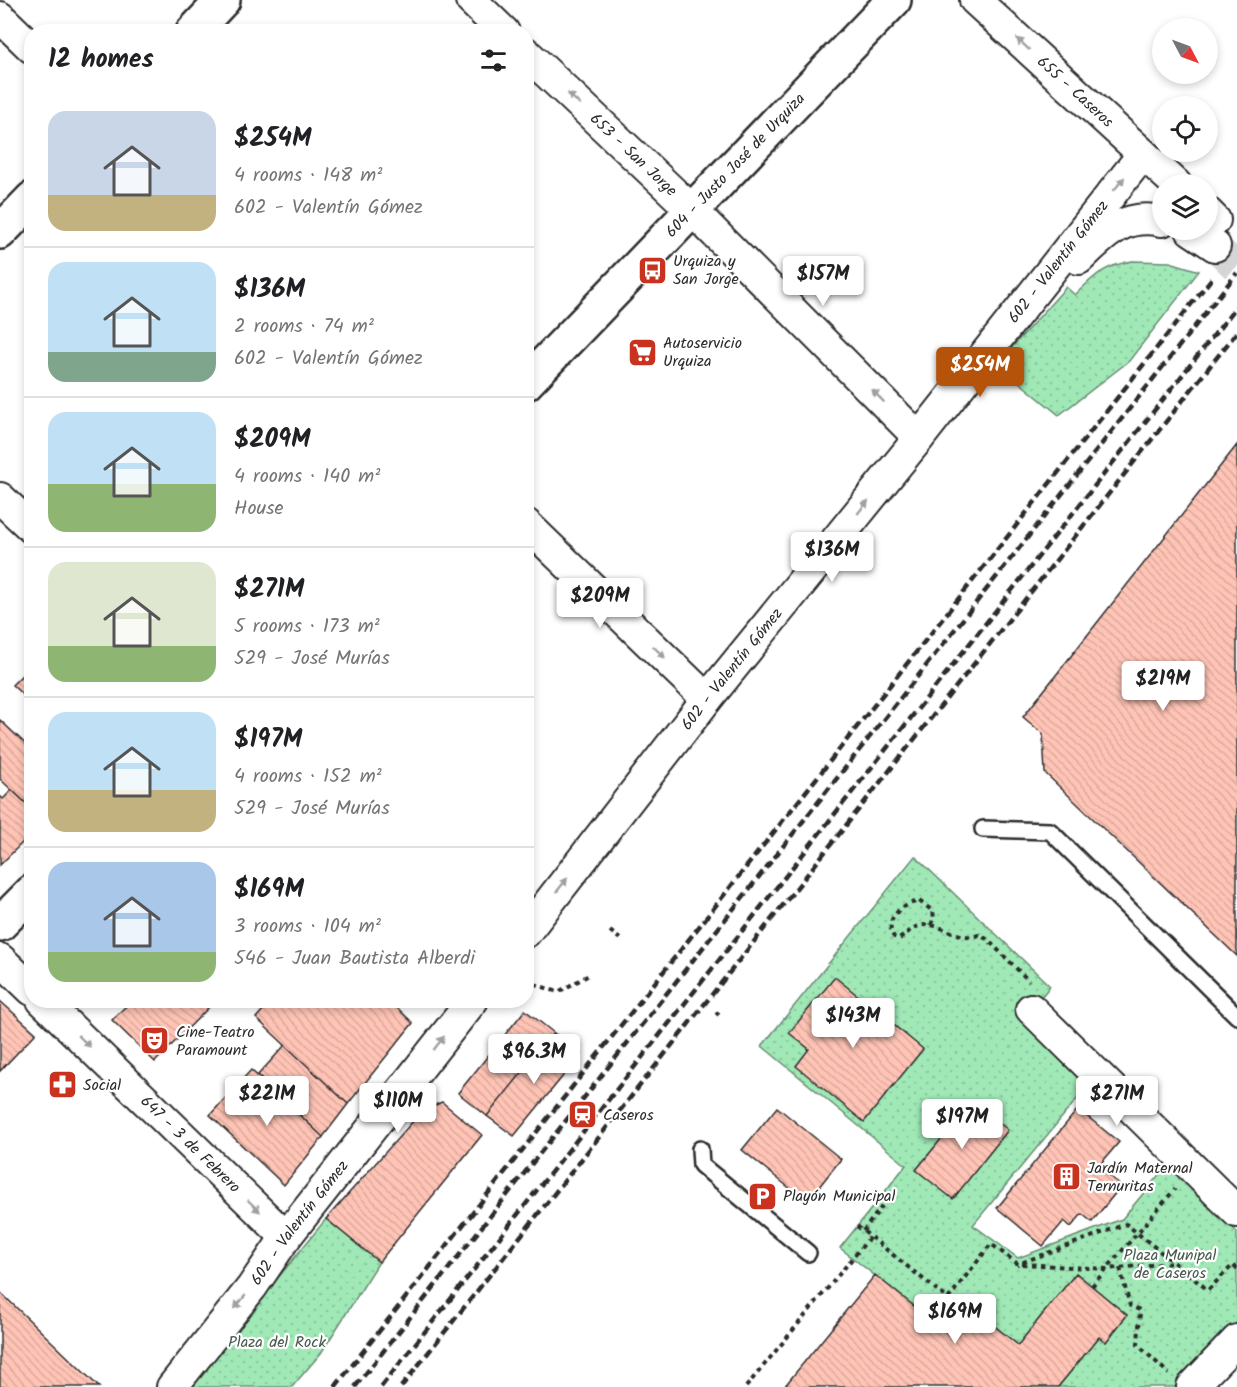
<!DOCTYPE html>
<meta charset="utf-8">
<style>
:root{--surface:#fff;--page:#f2f2f2;--text:#202124;--muted:#757577;--line:#e0e0e0;--accent:#b45309}
body{margin:0;font-family:Kalam,sans-serif;background:var(--page);color:var(--text);height:100vh;display:flex;flex-direction:column;font-size:22px;white-space:nowrap}
*{box-sizing:border-box;margin:0}
p{font-size:20px;color:var(--muted)}
.icon{flex:none;width:33px;height:33px;fill:none;stroke:currentColor;stroke-width:2;stroke-linecap:round;stroke-linejoin:round}
.map{position:relative;flex:1;overflow:hidden}
.sheet{position:absolute;left:24px;top:24px;width:510px;height:984px;display:flex;flex-direction:column;background:var(--surface);border-radius:24px;box-shadow:0 3px 9px #0003}
.sheet>*{flex:none}
.needle{width:39px;rotate:131deg}
.controls{position:absolute;left:1152px;top:18px;display:grid;gap:12px}
.controls a{display:grid;place-items:center;width:66px;height:66px;border-radius:50%;background:var(--surface);box-shadow:0 3px 9px #0003;font-size:30px}
.price{position:absolute;translate:-50% -51px;padding:0 14px;border-radius:6px;background:#fff;color:#222;font-size:20px;line-height:39px;filter:drop-shadow(0 2px 3px #0008)}
.price::after{content:'';position:absolute;left:50%;top:36px;width:18px;height:14px;margin-left:-9px;background:inherit;clip-path:polygon(0 0,100% 0,50% 100%)}
.price.active{background:var(--accent);color:#fff}
ul{padding:0;list-style:none}
li{display:flex;align-items:center;gap:18px;height:150px;padding:0 24px}
li+li{border-top:2px solid var(--line)}
li span{display:grid;place-items:center;flex:none;width:168px;height:120px;border-radius:18px;color:#555}
li>.icon{margin-inline-start:auto}
span .icon{width:72px;height:72px;fill:#fffc;stroke-width:1}
li b{font-size:26px}
h2{display:flex;justify-content:space-between;align-items:center;height:72px;padding:0 24px;font-size:26px}
.map>svg:first-child{display:block}
.park{fill:url(#park-dots);stroke:#668a71;stroke-width:1.5}
.building{fill:url(#building-back-hatch);stroke:#2b2b2b;stroke-width:1.5}
.lines{fill:none;stroke-linecap:round;stroke-linejoin:round}
.street-tunnel{stroke:#d5d5d5;stroke-width:30;stroke-dasharray:30 15;stroke-linecap:butt}
.lane-casing{stroke:#2b2b2b;stroke-width:20}
.street-casing{stroke:#2b2b2b;stroke-width:34}
.secondary-casing{stroke:#2b2b2b;stroke-width:38}
.path{stroke:#2b2b2b;stroke-width:4;stroke-dasharray:4.5 4.5;stroke-linecap:butt}
.lane{stroke:#fff;stroke-width:15}
.street{stroke:#fff;stroke-width:30}
.secondary{stroke:#fff;stroke-width:33}
.rail{stroke:#2b2b2b;stroke-width:4.5;stroke-dasharray:9 4.5;stroke-linecap:butt}
.oneway{fill:#a0a0a0}
.labels{text-anchor:middle;dominant-baseline:central;stroke-width:4.5;stroke-linejoin:round;paint-order:stroke}
.street-label{font-size:16px;fill:#2b2b2b;stroke:#fff}
.poi-label{font-size:16px;fill:#2b2b2b;stroke:#fff;text-anchor:start}
.park-label{font-size:16px;fill:#485a4e;stroke:#fff}
</style>
<div class="map">
<svg width="1237" height="1387" viewBox="0 0 1237 1387">
<defs>
<pattern id="park-dots" width="8" height="8" patternUnits="userSpaceOnUse" patternTransform="scale(1.5)"><rect width="8" height="8" fill="#a0e9b7"/><path d="M2 2h.1M6 6h.1" fill="none" stroke="#8ac89e" stroke-width="1.8" stroke-linecap="round"/></pattern>
<pattern id="building-back-hatch" width="6" height="6" patternUnits="userSpaceOnUse" patternTransform="scale(1.5)"><rect width="6" height="6" fill="#ffc4b6"/><path d="M-1 5l2 2M0 0l6 6M5-1l2 2" fill="none" stroke="#dba99d"/></pattern>
</defs>
<rect width="100%" height="100%" fill="#fff"/>
<filter id="ink" filterUnits="userSpaceOnUse"><feTurbulence type="fractalNoise" baseFrequency=".0167" numOctaves="2"/><feDisplacementMap in="SourceGraphic" scale="12" xChannelSelector="R" yChannelSelector="G"/><feConvolveMatrix kernelMatrix="1 2 1 2 8 2 1 2 1" color-interpolation-filters="sRGB"/></filter>
<g filter="url(#ink)">
<!-- park -->
<path class="park" d="M1132,261L1170,262L1199,271L1129,361L1059,415L997,364L1066,287L1075,295C1095,275 1104,266 1132,261Z
M915,856L1050,986L1022,1021L1087,1087L973,1225L1018,1258L1122,1219L1167,1165L1237,1232V1323L1175,1387H1058L1099,1337L1106,1342L1127,1315L1076,1273L1018,1345L976,1311L954,1338L840,1248L906,1165L762,1046Z
M326,1219L379,1262L321,1353L292,1387H189Z"/>
<!-- building -->
<path class="building" d="M1237,445V956L1045,773L1043,734L1023,717Z
M32,665V703L12,685Z
M0,720L32,750V809L0,779Z
M12,790L32,809V833L0,865V796L3,799Z
M835,977L923,1049L864,1122L796,1066L809,1049L789,1033Z
M132,1000H216L155,1062L112,1020Z
M272,1000H389L413,1023L348,1104L256,1018Z
M0,1001L36,1033L0,1071Z
M525,1010L554,1033L487,1116L458,1093Z
M554,1033L581,1054L514,1136L487,1116Z
M285,1045L348,1104L323,1137L258,1075Z
M251,1070L323,1137L284,1185L210,1115Z
M972,1101L1008,1130L953,1199L916,1170Z
M442,1102L482,1135L379,1262L326,1219L422,1111Z
M777,1107L841,1159L807,1202L742,1150Z
M1078,1109L1119,1142L1098,1167L1121,1186L1092,1222L1082,1214L1071,1227L1064,1221L1043,1246L997,1208Z
M1076,1273L1127,1315L1106,1342L1099,1337L1058,1387H784L875,1275L954,1338L976,1311L1018,1345Z
M0,1292L99,1387H0Z"/>
<g class="lines">
<!-- street-tunnel -->
<path class="street-tunnel" d="M1215,246L1237,268"/>
<defs>
<path id="lane" d="M983,829L1050,831L1237,1016
M700,1149L701,1165L808,1253"/>
<g id="street">
<path d="M471,0L504,32"/>
<path id="s1" d="M975,0L1176,184"/>
<path d="M0,17L32,48"/>
<path id="s2" d="M526,53L693,211L919,438"/>
<path d="M1208,213L1215,220"/>
<path d="M1191,230L1215,246"/>
<path d="M1079,259C1105,234 1123,213 1162,221"/>
<path d="M0,498L32,528"/>
<path d="M526,524L707,699"/>
<path id="s3" d="M526,932L707,699L919,438L1143,154"/>
<path d="M0,959L32,990"/>
<path id="s4" d="M42,1000L286,1237"/>
<path d="M1031,1009L1237,1212"/>
<path id="s5" d="M172,1387L252,1287L286,1237L473,1000"/>
<path d="M1192,1387L1237,1340"/>
</g>
<g id="secondary">
<path d="M193,32L223,0"/>
<path d="M0,232L32,199"/>
<path id="s6" d="M526,383L894,0"/>
<path d="M0,924L32,892"/>
</g>
</defs>
<!-- lane casing -->
<use href="#lane" class="lane-casing"/>
<!-- street casing -->
<use href="#street" class="street-casing"/>
<!-- secondary casing -->
<use href="#secondary" class="secondary-casing"/>
<!-- path -->
<path class="path" d="M931,925L934,918L933,911L919,901C904,904 882,918 894,937L899,939C906,935 911,928 919,926C940,920 958,942 979,935L987,939L1029,981
M610,931L620,939
M526,981L558,992L589,975
M716,1015L722,1009
M857,1226L948,1299L991,1244L1018,1264L1126,1224L1208,1290L1233,1265L1237,1269
M863,1231L883,1205
M1022,1264L1106,1269L1173,1263
M1120,1268L1130,1306L1140,1310L1138,1345L1169,1374
M1092,1286L1175,1189
M746,1387L870,1237"/>
<!-- lane -->
<use href="#lane" class="lane"/>
<!-- street -->
<use href="#street" class="street"/>
<!-- secondary -->
<use href="#secondary" class="secondary"/>
<!-- rail -->
<path class="rail" d="M335,1387L1212,278
M355,1387L1237,273
M381,1387L1237,306
M401,1387L1237,332"/>
</g>
<!-- one-way arrows -->
<defs><path id="oneway-solid" d="M-6-.8H1V-3.2L6.5 0L1 3.2V.8H-6Z" transform="scale(1.5)"/></defs>
<g class="oneway">
<use href="#oneway-solid" transform="translate(1023 44) rotate(-137)"/>
<use href="#oneway-solid" transform="translate(574 99) rotate(-137)"/>
<use href="#oneway-solid" transform="translate(1119 184) rotate(-51)"/>
<use href="#oneway-solid" transform="translate(878 396) rotate(-135)"/>
<use href="#oneway-solid" transform="translate(863 507) rotate(-51)"/>
<use href="#oneway-solid" transform="translate(659 652) rotate(44)"/>
<use href="#oneway-solid" transform="translate(562 885) rotate(-52)"/>
<use href="#oneway-solid" transform="translate(84 1041) rotate(44)"/>
<use href="#oneway-solid" transform="translate(439 1043) rotate(-52)"/>
<use href="#oneway-solid" transform="translate(254 1206) rotate(44)"/>
<use href="#oneway-solid" transform="translate(240 1302) rotate(129)"/>
</g>
</g>
<!-- icons -->
<defs>
<symbol id="bus-square" viewBox="-11 -11 22 22"><rect x="-9" y="-9" width="18" height="18" rx="4" fill="#c8321e" stroke="#fff"/><path d="M-5-6H5V4H4V6H2V4H-2V6H-4V4H-5ZM-3.5-4V0h7V-4ZM-3.5 1.2v1.5H-2V1.2ZM2 1.2v1.5H3.5V1.2Z" fill="#fff"/></symbol>
<symbol id="supermarket-square" viewBox="-11 -11 22 22"><rect x="-9" y="-9" width="18" height="18" rx="4" fill="#c8321e" stroke="#fff"/><path d="M-6-5.5h2.5l.6 2H6L4.5 2H-2.5L-4.4-4H-6ZM-1.5 3.2a1.3 1.3 0 1 0 .1 0ZM3 3.2a1.3 1.3 0 1 0 .1 0Z" fill="#fff"/></symbol>
<symbol id="theatre-square" viewBox="-11 -11 22 22"><rect x="-9" y="-9" width="18" height="18" rx="4" fill="#c8321e" stroke="#fff"/><path d="M-5-5.5Q0-4 5-5.5V0Q5 5 0 6Q-5 5-5 0ZM-3.3-2.5H-1v1.5H-3.3ZM1-2.5H3.3v1.5H1ZM-2.8 1Q0 5.5 2.8 1Z" fill="#fff"/></symbol>
<symbol id="pharmacy-square" viewBox="-11 -11 22 22"><rect x="-9" y="-9" width="18" height="18" rx="4" fill="#c8321e" stroke="#fff"/><path d="M-2-6h4v4h4v4h-4v4h-4v-4h-4v-4h4Z" fill="#fff"/></symbol>
<symbol id="station-square" viewBox="-11 -11 22 22"><rect x="-9" y="-9" width="18" height="18" rx="4" fill="#c8321e" stroke="#fff"/><path d="M-3-6H3Q5-6 5-4V2Q5 4 3 4L4.5 6H3L1.5 4h-3L-3 6H-4.5L-3 4Q-5 4-5 2V-4Q-5-6-3-6ZM-3.5-4v3h7v-3ZM-3.5 1v1.5H-2V1ZM2 1v1.5H3.5V1Z" fill="#fff"/></symbol>
<symbol id="building-square" viewBox="-11 -11 22 22"><rect x="-9" y="-9" width="18" height="18" rx="4" fill="#c8321e" stroke="#fff"/><path d="M-4-6H4V6H1V3H-1V6H-4ZM-2.5-4.3h1.7v1.8h-1.7ZM.8-4.3h1.7v1.8H.8ZM-2.5-1h1.7V.8h-1.7ZM.8-1h1.7V.8H.8Z" fill="#fff"/></symbol>
<symbol id="parking-square" viewBox="-11 -11 22 22"><rect x="-9" y="-9" width="18" height="18" rx="4" fill="#c8321e" stroke="#fff"/><path d="M-3.5-5.5H1a3.5 3.5 0 0 1 0 7H-1V5.5H-3.5ZM-1-3.4V-.6H.8a1.4 1.4 0 0 0 0-2.8Z" fill="#fff"/></symbol>
</defs>
<g fill-rule="evenodd">
<use href="#bus-square" x="636" y="254" width="33" height="33"/>
<use href="#supermarket-square" x="626" y="336" width="33" height="33"/>
<use href="#theatre-square" x="138" y="1024" width="33" height="33"/>
<use href="#pharmacy-square" x="46" y="1068" width="33" height="33"/>
<use href="#station-square" x="566" y="1098" width="33" height="33"/>
<use href="#building-square" x="1050" y="1160" width="33" height="33"/>
<use href="#parking-square" x="746" y="1180" width="33" height="33"/>
</g>
<g class="labels">
<!-- street labels -->
<g class="street-label">
<text stroke="none"><textPath href="#s1" startOffset="136">655 - Caseros</textPath></text>
<text stroke="none"><textPath href="#s2" startOffset="148">653 - San Jorge</textPath></text>
<text stroke="none"><textPath href="#s6" startOffset="302">604 - Justo José de Urquiza</textPath></text>
<text stroke="none"><textPath href="#s3" startOffset="856">602 - Valentín Gómez</textPath></text>
<text stroke="none"><textPath href="#s3" startOffset="334">602 - Valentín Gómez</textPath></text>
<text stroke="none"><textPath href="#s4" startOffset="207">647 - 3 de Febrero</textPath></text>
<text stroke="none"><textPath href="#s5" startOffset="208">602 - Valentín Gómez</textPath></text>
</g>
<!-- poi labels -->
<g class="poi-label">
<text x="673" y="261">Urquiza y<tspan x="673" dy="18">San Jorge</tspan></text>
<text x="663" y="343">Autoservicio<tspan x="663" dy="18">Urquiza</tspan></text>
<text x="176" y="1032">Cine-Teatro<tspan x="176" dy="18">Paramount</tspan></text>
<text x="83" y="1085">Social</text>
<text x="603" y="1115">Caseros</text>
<text x="1087" y="1168">Jardín Maternal<tspan x="1087" dy="18">Ternuritas</tspan></text>
<text x="783" y="1196">Playón Municipal</text>
</g>
<!-- park labels -->
<g class="park-label">
<text x="1170" y="1255">Plaza Munipal<tspan x="1170" dy="18">de Caseros</tspan></text>
<text x="277" y="1342">Plaza del Rock</text>
</g>
</g>
</svg>
<div class="controls">
<a><svg class="needle" viewBox="-14 -14 28 28"><path d="M0-13l5 13h-10z" fill="#e53935"/><path d="M0 13l5-13h-10z" fill="#757577"/></svg></a>
<a><svg class="icon" aria-label="locate" viewBox="0 0 24 24"><circle cx="12" cy="12" r="6"/><path d="M12 2v4M12 18v4M2 12h4M18 12h4"/></svg></a>
<a><svg class="icon" aria-label="layers" viewBox="0 0 24 24"><path d="M12 4l9 5-9 5-9-5zM3 14l9 5 9-5"/></svg></a>
</div>
<b class="price" style="left:823px;top:307px">$157M</b>
<b class="price active" style="left:980px;top:398px">$254M</b>
<b class="price" style="left:832px;top:583px">$136M</b>
<b class="price" style="left:600px;top:629px">$209M</b>
<b class="price" style="left:1163px;top:712px">$219M</b>
<b class="price" style="left:853px;top:1049px">$143M</b>
<b class="price" style="left:534px;top:1085px">$96.3M</b>
<b class="price" style="left:267px;top:1127px">$221M</b>
<b class="price" style="left:1117px;top:1127px">$271M</b>
<b class="price" style="left:398px;top:1134px">$110M</b>
<b class="price" style="left:962px;top:1150px">$197M</b>
<b class="price" style="left:955px;top:1345px">$169M</b>
<section class="sheet">
<h2>12 homes<svg class="icon" aria-label="filters" viewBox="0 0 24 24"><path d="M4 7h16M4 17h16"/><circle cx="9" cy="7" r="2"/><circle cx="15" cy="17" r="2"/></svg></h2>
<ul>
<li><span style="background:linear-gradient(#c9d6e8 70%,#c2b280 0)"><svg class="icon" aria-label="home" viewBox="0 0 24 24"><path d="M3 11l9-7 9 7M6 9v11h12V9"/></svg></span><div><b>$254M</b><p>4 rooms · 148 m²</p><p>602 - Valentín Gómez</p></div></li>
<li><span style="background:linear-gradient(#bfe0f5 75%,#7fa58c 0)"><svg class="icon" aria-label="home" viewBox="0 0 24 24"><path d="M3 11l9-7 9 7M6 9v11h12V9"/></svg></span><div><b>$136M</b><p>2 rooms · 74 m²</p><p>602 - Valentín Gómez</p></div></li>
<li><span style="background:linear-gradient(#bfe0f5 60%,#8fb573 0)"><svg class="icon" aria-label="home" viewBox="0 0 24 24"><path d="M3 11l9-7 9 7M6 9v11h12V9"/></svg></span><div><b>$209M</b><p>4 rooms · 140 m²</p><p>House</p></div></li>
<li><span style="background:linear-gradient(#dfe7d0 70%,#8fb573 0)"><svg class="icon" aria-label="home" viewBox="0 0 24 24"><path d="M3 11l9-7 9 7M6 9v11h12V9"/></svg></span><div><b>$271M</b><p>5 rooms · 173 m²</p><p>529 - José Murías</p></div></li>
<li><span style="background:linear-gradient(#bfe0f5 65%,#c2b280 0)"><svg class="icon" aria-label="home" viewBox="0 0 24 24"><path d="M3 11l9-7 9 7M6 9v11h12V9"/></svg></span><div><b>$197M</b><p>4 rooms · 152 m²</p><p>529 - José Murías</p></div></li>
<li><span style="background:linear-gradient(#a9c7e8 75%,#8fb573 0)"><svg class="icon" aria-label="home" viewBox="0 0 24 24"><path d="M3 11l9-7 9 7M6 9v11h12V9"/></svg></span><div><b>$169M</b><p>3 rooms · 104 m²</p><p>546 - Juan Bautista Alberdi</p></div></li>
</ul>
</section>
</div>
